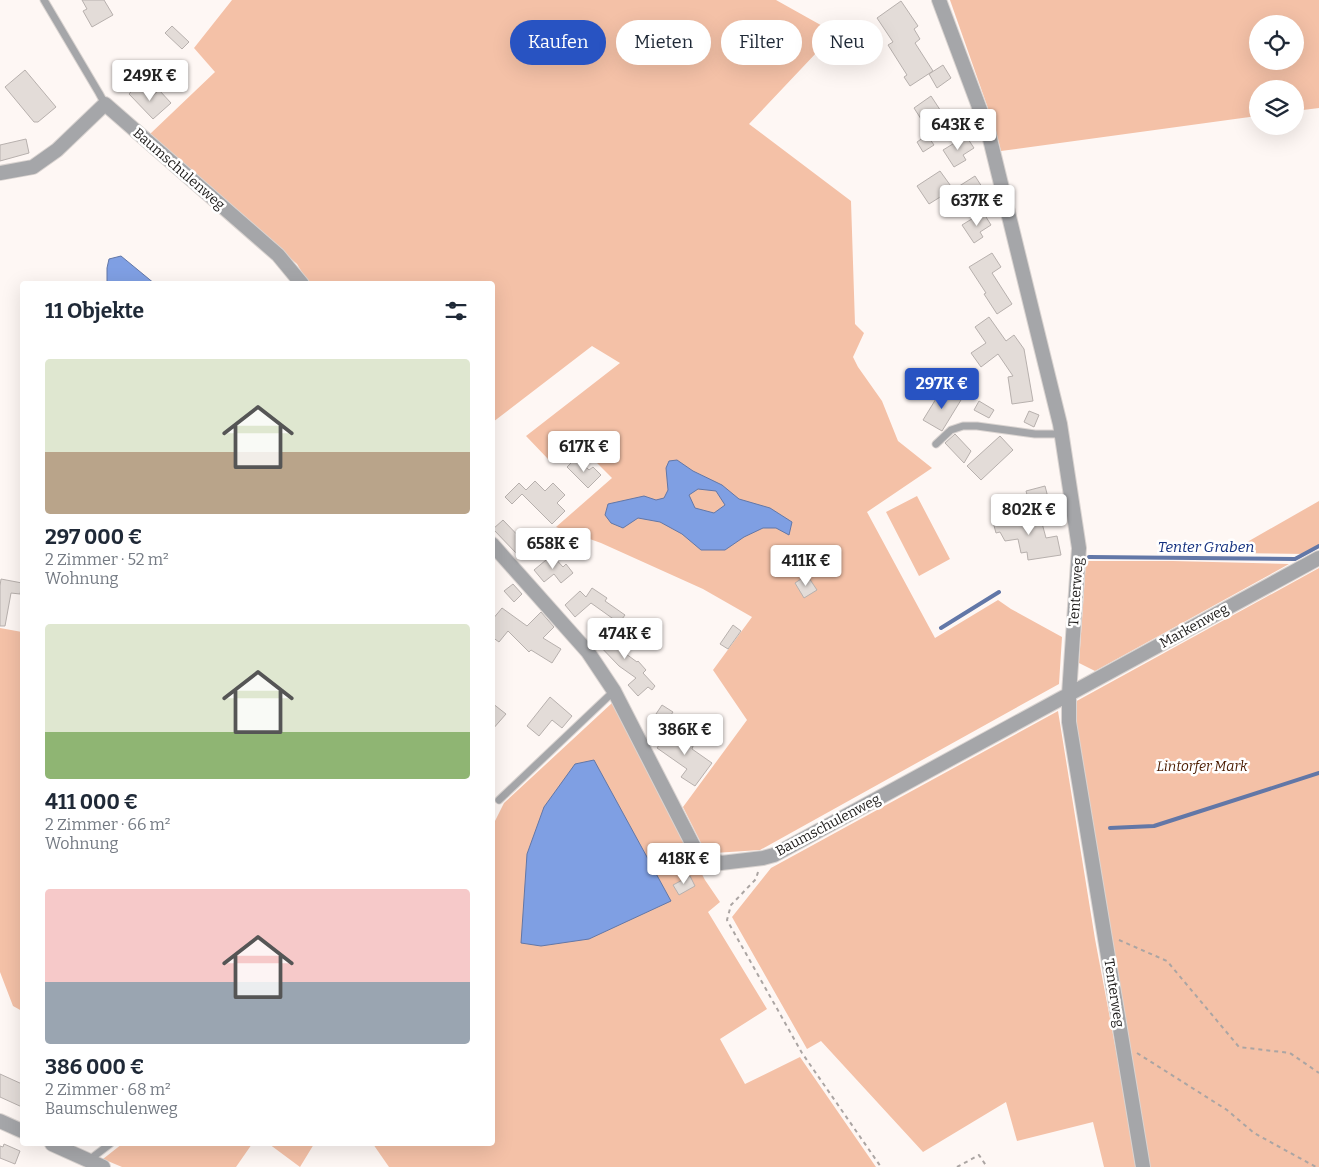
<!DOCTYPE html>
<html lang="de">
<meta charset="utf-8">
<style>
:root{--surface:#fff;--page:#f2f2f3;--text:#1f2937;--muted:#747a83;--accent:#2853c2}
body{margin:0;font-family:Bitter,serif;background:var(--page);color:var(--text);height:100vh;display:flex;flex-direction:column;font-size:19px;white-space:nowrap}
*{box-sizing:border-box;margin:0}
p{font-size:16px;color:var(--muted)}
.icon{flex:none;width:28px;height:28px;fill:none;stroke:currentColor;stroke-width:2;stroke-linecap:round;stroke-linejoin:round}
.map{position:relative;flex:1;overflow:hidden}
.drawer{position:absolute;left:20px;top:281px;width:475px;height:865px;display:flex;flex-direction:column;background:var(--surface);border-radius:5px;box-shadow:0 5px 20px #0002}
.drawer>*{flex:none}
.banner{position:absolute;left:510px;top:20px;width:475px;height:45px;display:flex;gap:10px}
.buttons{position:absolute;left:1249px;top:15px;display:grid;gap:10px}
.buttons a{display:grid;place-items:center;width:55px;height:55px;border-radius:50%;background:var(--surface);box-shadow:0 5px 20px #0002;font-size:25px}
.price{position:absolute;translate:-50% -42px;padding:0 11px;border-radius:5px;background:#fff;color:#222;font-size:16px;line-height:32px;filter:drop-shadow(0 1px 2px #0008)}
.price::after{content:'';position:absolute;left:50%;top:30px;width:15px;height:11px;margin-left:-8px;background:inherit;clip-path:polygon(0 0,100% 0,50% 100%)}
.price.selected{background:var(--accent);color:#fff}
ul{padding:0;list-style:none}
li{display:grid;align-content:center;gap:10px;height:265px;padding:0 25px}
li span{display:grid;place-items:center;height:155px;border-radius:5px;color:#555}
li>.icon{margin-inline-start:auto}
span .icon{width:90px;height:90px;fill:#fffc;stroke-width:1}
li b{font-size:21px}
h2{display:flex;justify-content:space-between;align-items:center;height:60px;padding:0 25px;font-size:21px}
.pill{padding:0 18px;border-radius:22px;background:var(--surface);box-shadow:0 5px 20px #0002;font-size:18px;line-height:45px}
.pill.selected{background:var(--accent);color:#fff}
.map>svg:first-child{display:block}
.green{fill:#f4c1a7;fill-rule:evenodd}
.water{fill:#7f9fe3;stroke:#6277a7;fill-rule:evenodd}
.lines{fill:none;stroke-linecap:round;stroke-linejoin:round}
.stream{stroke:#6277a7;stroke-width:4}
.building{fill:#e3dcd8;stroke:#b7b0ad}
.service-casing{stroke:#dad4d1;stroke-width:9}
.minor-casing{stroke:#dad4d1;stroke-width:16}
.path{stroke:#aba5a3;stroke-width:2;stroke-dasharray:4 4;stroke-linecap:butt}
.service{stroke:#a5a6a9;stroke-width:7}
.minor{stroke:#a5a6a9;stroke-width:14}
.labels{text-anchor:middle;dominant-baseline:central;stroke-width:5;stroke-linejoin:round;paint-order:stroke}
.street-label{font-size:14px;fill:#1d1b1a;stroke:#fff}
.park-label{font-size:14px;font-style:italic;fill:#4b1c00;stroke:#fff}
.water-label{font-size:15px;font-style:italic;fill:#14317f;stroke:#fff}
</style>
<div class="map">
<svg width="1319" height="1167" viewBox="0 0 1319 1167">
<rect width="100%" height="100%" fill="#fef7f4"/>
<!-- green -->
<path class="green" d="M232,0H776L835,33L749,124L851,201L855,324L864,333L853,357L858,367L882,401L898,441L932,468L867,512L935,638L998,600L1011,609L1062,637L1059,684L760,850L714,853L703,847L683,807L747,720L713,670L752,617L703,589L601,543L556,527L612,478L574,440L548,459L526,436L620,363L592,346L493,422L492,284H309L297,264L150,134L215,72L194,48Z
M950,0H1319V108L1295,111V89H1258L1257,116L1001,151L996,131ZM1258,24H1295V61H1258Z
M917,496L950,559L919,576L886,512Z
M1319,501V547L1306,554L1228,553Z
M1086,561H1173L1289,564L1095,671L1079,663Z
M1319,568V1167H1150L1073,703Z
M0,628L22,632V1011L13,1006L0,972Z
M612,703L705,880L720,902L708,912L767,1009L720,1039L745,1084L800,1057L876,1167H389L373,1144H492L493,825L504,803Z
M1058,711L1095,939L1138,1167H1104L1093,1122L1017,1141L1006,1102L923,1152L821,1041L807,1049L732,917L771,868Z
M122,1144H252L236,1167H122L103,1159Z
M269,1144H314L300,1167Z"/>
<!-- water -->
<path class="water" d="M121,256L155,284H107V268L109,259Z
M677,460L693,471L722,485L739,499L770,508L792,522L789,535L776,528H763L744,537L725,550H701L682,534L660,522L638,518L623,528L611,523L605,515L608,504L644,496L656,500L664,498L668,490L666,468L669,461ZM698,489L716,491L725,505L714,513L695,508L689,495Z
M594,760L671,901L589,939L541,946L521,943L527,854L544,807L575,764Z"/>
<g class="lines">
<!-- stream -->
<path class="stream" d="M1089,557L1295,559L1319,546
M941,628L999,592
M1110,828L1154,826L1319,773"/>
</g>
<!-- building -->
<path class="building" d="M82,0H104L113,15L92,27L83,11L87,9Z
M901,1L918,26L914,29L920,39L915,43L933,71L910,86L904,77L907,75L888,45L893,42L877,18Z
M172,26L189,42L182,49L165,33Z
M943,65L951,78L937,88L929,74Z
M25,70L56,107L38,122H34L5,87Z
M137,85L150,98L159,90L171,103L153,119L129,94Z
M931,96L948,122L930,133L914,108Z
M927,135L934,145L923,152L917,142Z
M966,136L974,148L963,155L966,160L954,167L943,150Z
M26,139L29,153L0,161V145Z
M940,171L953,189L929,204L917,186Z
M975,176L984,190L962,204L953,190Z
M983,212L991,225L980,232L983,237L974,243L962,225Z
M992,253L1001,267L992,273L1012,304L997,314L984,294L986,293L969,267Z
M989,317L1006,341L1014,335L1024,349L1033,401L1012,404L1008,377L1013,376L998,354L981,367L971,353L986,343L975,327Z
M942,389L961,400L942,431L923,420Z
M979,401L994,410L989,418L974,410Z
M1029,411L1039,415L1034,427L1024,422Z
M955,434L971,451L964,463L945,443Z
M1000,436L1013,450L981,480L967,466Z
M576,458L589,470L593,467L601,475L588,488L567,467Z
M535,481L545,491L553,483L565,495L557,503L565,511L552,524L522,494L512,504L505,497L519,483L526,490Z
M1045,486L1051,509L1032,513L1026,491Z
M1039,512L1046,538L1057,536L1061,555L1028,560L1027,552L1021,553L1018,539L1005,541L1000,532L996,533L993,522Z
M503,520L527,545L517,554L493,529Z
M552,555L563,567L566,564L573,573L561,583L554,574L544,582L534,570Z
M807,575L817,590L804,598L795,583Z
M1,579L22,583L20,594L11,593L5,626H0V586Z
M513,584L522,594L514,602L504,591Z
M592,588L607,598L605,601L625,615L619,623L591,603L575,617L565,605L580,591L586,597Z
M502,608L527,626L541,612L554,627L543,638L561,649L552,663L531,650L529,652L508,631L499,642L492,637V620Z
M613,625L620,632L615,637L625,648L622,651L637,662L638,661L646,670L643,673L655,686L652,690L648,687L638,696L628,685L636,678L619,666L595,641Z
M733,625L741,631L728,649L720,644Z
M550,697L572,716L562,728L552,720L539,736L527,726Z
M492,703L506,714L492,730Z
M662,705L673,712L663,727L652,720Z
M669,731L681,740L684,734L696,738L692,749L712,763L695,786L681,777L687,769L657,748Z
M690,876L695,886L679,895L673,885Z
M0,1074L22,1084V1107L0,1097Z
M4,1144L20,1151L15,1164L0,1158V1146L3,1147Z"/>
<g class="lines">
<defs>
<path id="service" d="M44,0L99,93L105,104
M936,444L951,430L963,426H977L1035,434H1061
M499,800L614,691
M89,1160L110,1144"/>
<path id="minor" d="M939,0L988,131L1060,424L1079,548L1069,694V722L1143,1167
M0,173L33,167L57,150L105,104L278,255L302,284
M492,544L588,652L614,691L694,847L705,857L721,863L763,858L774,855L1319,558
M0,1121L22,1131
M52,1144L103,1167"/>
</defs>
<!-- service casing -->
<use href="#service" class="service-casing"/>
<!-- minor casing -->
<use href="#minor" class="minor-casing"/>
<!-- path -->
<path class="path" d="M758,872L756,879L731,905L727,920L802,1053L881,1167
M1119,940L1167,961L1239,1047L1290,1053L1319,1073
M1137,1053L1227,1110L1254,1133L1316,1167
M957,1167L979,1155L987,1167"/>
<!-- service -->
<use href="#service" class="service"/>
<!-- minor -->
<use href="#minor" class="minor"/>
</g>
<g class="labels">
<!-- street labels -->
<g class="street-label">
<text transform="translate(179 169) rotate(41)">Baumschulenweg</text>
<text transform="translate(1076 592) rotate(-86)">Tenterweg</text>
<text transform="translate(1194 626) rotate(-29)">Markenweg</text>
<text transform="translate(828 825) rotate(-28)">Baumschulenweg</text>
<text transform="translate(1114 993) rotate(81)">Tenterweg</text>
</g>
<!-- park labels -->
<g class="park-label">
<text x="1202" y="766">Lintorfer Mark</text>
</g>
<!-- water labels -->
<g class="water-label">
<text x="1206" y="547">Tenter Graben</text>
</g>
</g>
</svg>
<div class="buttons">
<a><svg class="icon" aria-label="locate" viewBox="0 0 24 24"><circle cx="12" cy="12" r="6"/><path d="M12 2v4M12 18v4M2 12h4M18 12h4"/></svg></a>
<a><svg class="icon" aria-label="layers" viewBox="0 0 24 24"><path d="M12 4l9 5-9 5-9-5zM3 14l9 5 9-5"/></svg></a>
</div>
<b class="price" style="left:150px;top:102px">249K €</b>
<b class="price" style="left:958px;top:151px">643K €</b>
<b class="price" style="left:977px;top:227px">637K €</b>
<b class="price selected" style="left:942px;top:410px">297K €</b>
<b class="price" style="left:584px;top:473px">617K €</b>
<b class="price" style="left:1029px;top:536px">802K €</b>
<b class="price" style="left:553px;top:570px">658K €</b>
<b class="price" style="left:806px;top:587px">411K €</b>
<b class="price" style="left:625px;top:660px">474K €</b>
<b class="price" style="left:685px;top:756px">386K €</b>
<b class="price" style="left:684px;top:885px">418K €</b>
<div class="banner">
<a class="pill selected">Kaufen</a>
<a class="pill">Mieten</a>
<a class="pill">Filter</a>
<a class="pill">Neu</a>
</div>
<section class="drawer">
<h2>11 Objekte<svg class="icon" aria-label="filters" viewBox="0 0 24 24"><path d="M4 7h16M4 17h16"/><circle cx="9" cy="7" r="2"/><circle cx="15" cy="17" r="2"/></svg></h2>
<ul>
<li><span style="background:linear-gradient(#dfe7d0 60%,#b9a48a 0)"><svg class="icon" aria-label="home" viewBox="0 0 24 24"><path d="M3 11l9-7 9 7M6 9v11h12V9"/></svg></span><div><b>297 000 €</b><p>2 Zimmer · 52 m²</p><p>Wohnung</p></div></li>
<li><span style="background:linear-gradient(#dfe7d0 70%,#8fb573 0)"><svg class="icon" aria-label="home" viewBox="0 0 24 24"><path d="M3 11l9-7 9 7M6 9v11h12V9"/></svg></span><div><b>411 000 €</b><p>2 Zimmer · 66 m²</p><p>Wohnung</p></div></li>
<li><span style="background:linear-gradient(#f6c9c9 60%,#9aa5b1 0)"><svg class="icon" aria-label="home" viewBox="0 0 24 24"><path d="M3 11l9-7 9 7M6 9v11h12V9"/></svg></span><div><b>386 000 €</b><p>2 Zimmer · 68 m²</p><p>Baumschulenweg</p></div></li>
</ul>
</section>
</div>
